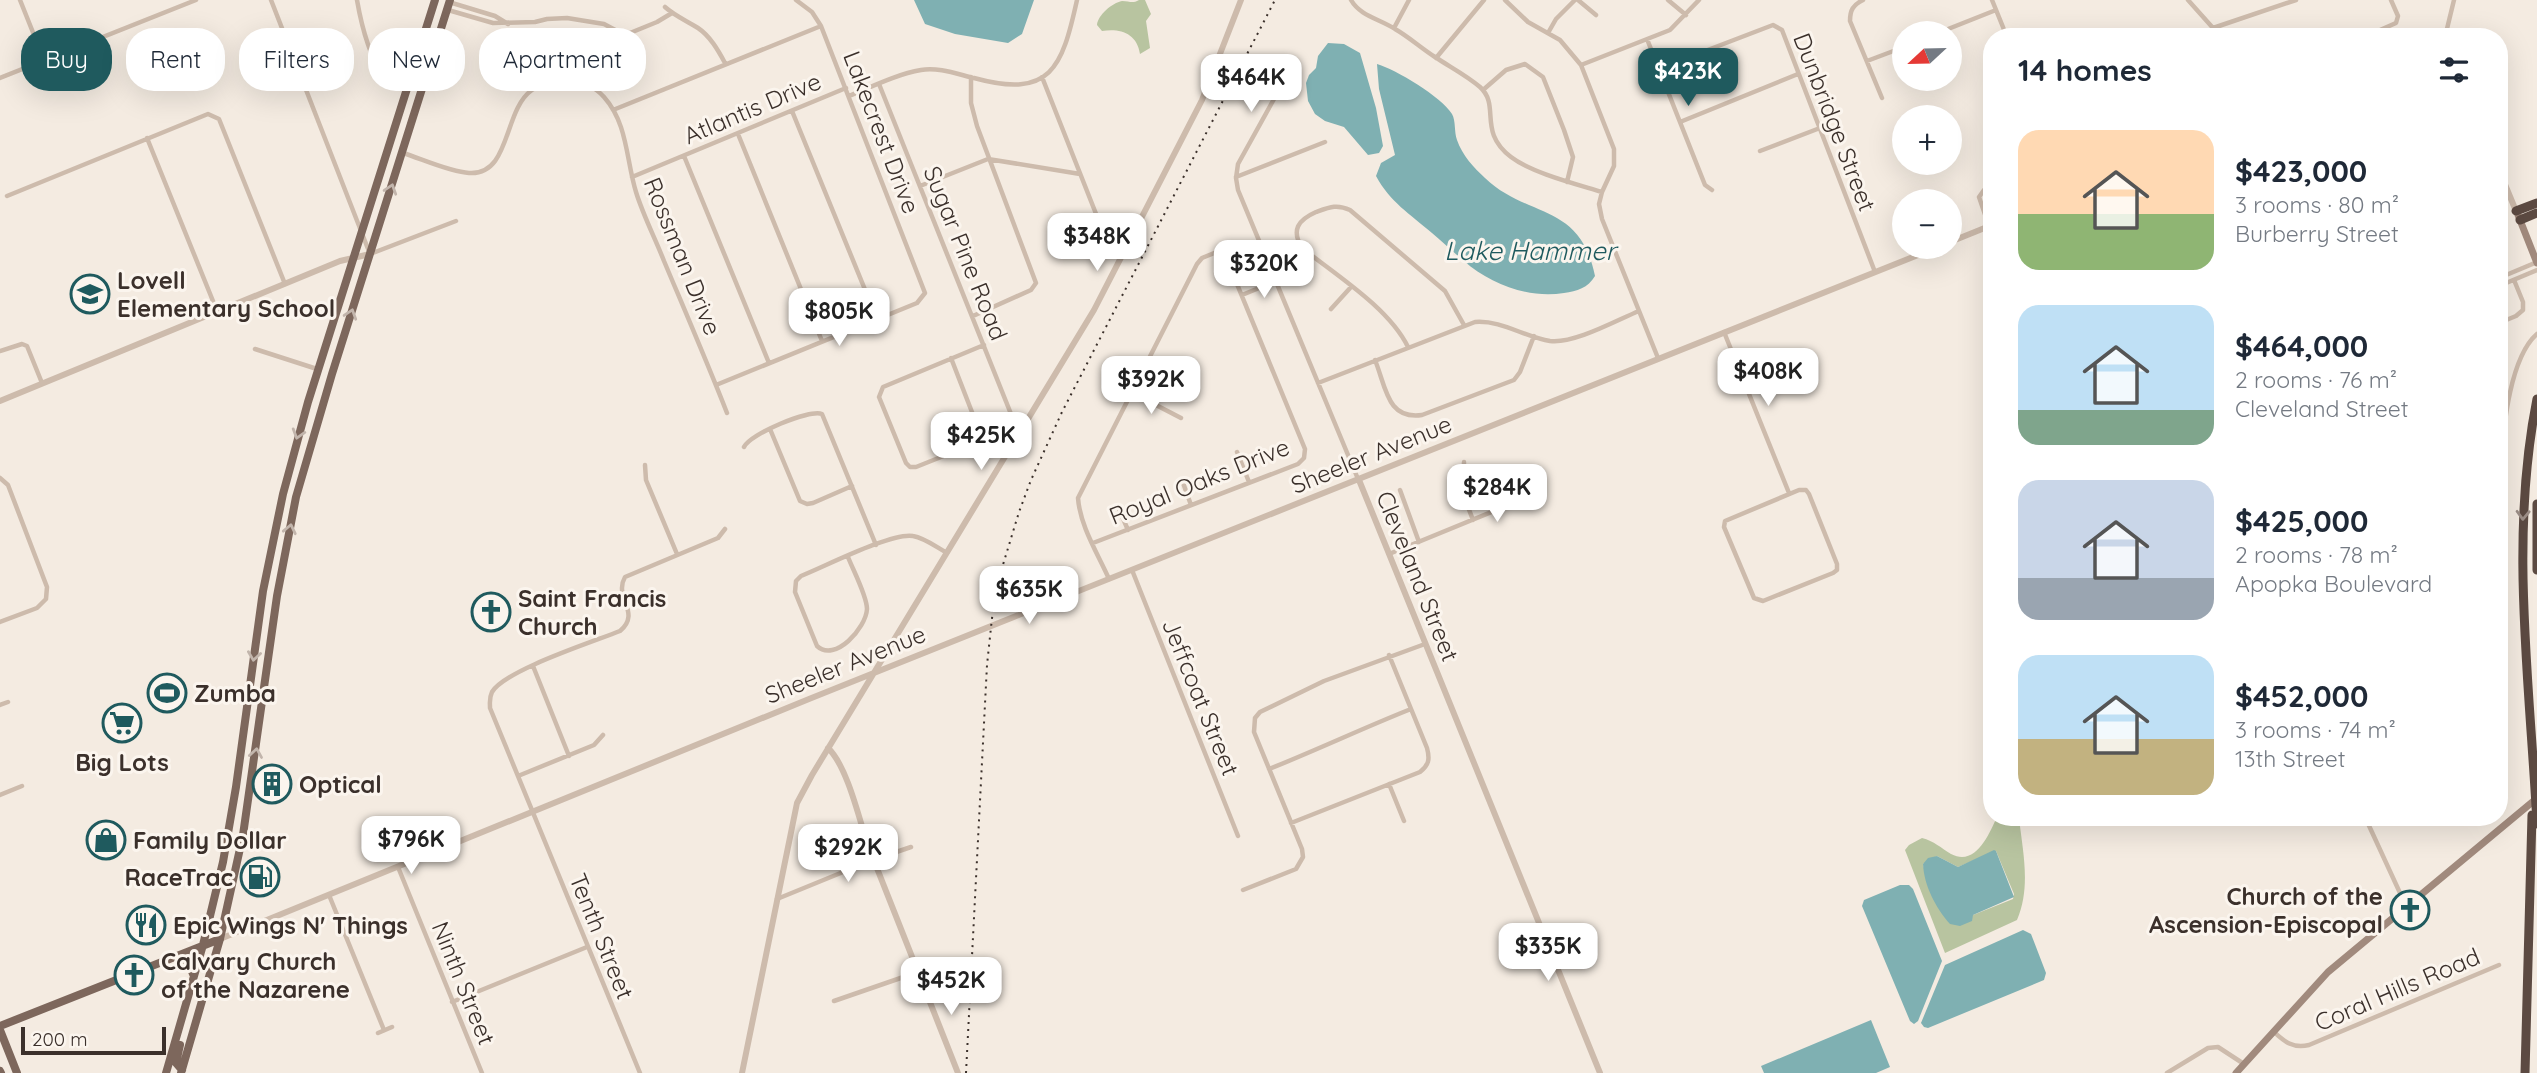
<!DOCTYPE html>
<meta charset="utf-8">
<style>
:root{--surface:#fff;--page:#f2f2f3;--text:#1f2937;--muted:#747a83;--accent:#1f5a5e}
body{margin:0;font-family:Quicksand,sans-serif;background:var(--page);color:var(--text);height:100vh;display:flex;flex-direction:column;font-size:26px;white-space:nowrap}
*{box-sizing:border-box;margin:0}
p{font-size:23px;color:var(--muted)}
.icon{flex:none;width:38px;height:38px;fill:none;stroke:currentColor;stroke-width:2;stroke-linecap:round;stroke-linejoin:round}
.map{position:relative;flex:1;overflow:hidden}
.panel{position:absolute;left:1983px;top:28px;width:525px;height:798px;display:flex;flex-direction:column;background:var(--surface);border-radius:28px;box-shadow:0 7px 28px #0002}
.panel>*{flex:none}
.top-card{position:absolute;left:21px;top:28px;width:665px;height:63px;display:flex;gap:14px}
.needle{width:46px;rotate:248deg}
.controls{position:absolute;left:1892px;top:21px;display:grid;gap:14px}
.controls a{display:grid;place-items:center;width:70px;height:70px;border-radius:50%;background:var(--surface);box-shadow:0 7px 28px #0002;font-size:35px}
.scale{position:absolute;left:21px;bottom:18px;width:145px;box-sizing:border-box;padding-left:7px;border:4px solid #3b302b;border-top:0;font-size:19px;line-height:24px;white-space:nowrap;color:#3b302b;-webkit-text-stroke:5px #fbf5ee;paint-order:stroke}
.price{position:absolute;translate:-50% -60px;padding:0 16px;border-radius:14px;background:#fff;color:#222;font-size:23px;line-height:46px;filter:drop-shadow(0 2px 4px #0008)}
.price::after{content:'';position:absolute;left:50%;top:42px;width:21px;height:16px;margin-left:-10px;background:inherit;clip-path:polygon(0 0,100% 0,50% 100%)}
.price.active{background:var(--accent);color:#fff}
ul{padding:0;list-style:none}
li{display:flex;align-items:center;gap:21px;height:175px;padding:0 35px}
li span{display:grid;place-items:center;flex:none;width:196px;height:140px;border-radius:21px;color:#555}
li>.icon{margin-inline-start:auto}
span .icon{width:84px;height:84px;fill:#fffc;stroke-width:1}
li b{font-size:30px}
h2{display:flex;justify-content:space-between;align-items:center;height:84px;padding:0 35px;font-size:30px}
.chip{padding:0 24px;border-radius:28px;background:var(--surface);box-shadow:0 7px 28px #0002;font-size:24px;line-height:63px}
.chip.active{background:var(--accent);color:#fff}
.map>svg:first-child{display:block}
.green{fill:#b8c4a0;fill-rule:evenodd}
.water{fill:#7fb0b2}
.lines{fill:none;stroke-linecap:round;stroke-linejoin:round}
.minor{stroke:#cdbbac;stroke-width:4.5}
.tertiary{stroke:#cdbbac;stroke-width:6}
.secondary{stroke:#a18a7d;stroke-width:7}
.primary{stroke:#7d675c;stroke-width:8}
.motorway{stroke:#5c4a42;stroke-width:9}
.rail{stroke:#3b302b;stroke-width:2;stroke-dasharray:2 5;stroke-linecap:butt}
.oneway{stroke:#c2b5ac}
.oneway2{stroke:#9c8e87}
.labels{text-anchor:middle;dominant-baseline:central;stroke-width:6;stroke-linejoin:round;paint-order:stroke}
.street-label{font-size:24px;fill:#3b302b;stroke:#fbf5ee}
.poi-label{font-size:24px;font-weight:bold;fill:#3b302b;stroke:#fbf5ee;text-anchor:start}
.water-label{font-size:26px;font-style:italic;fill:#1f5a5e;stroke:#fbf5ee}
</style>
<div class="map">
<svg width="2537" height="1073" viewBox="0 0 2537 1073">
<rect width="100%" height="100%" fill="#f4ebe1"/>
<!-- green -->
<path class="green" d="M1139,0H1145L1151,14L1146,21L1150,48L1140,54C1137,33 1120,28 1102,31L1097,25C1098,15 1112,3 1122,1C1130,1 1132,4 1139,0Z
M1997,817L2019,818C2023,853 2031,887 2017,920L1945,953L1905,850L1909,845L1922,838C1934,841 1941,848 1951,854C1976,867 1989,834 1997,817ZM1996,851L2014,894L2013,899L1973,915L1928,885L1923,864L1937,856L1958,867Z"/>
<!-- water -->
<path class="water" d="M914,0H1034L1022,34L1008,43L955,34L925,24Z
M1328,43L1344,44L1360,53L1376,108L1383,146L1379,153L1368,155L1344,127L1325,121L1315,114L1308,101L1306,83L1309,75L1316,68L1318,56Z
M1377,64C1395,69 1442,97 1452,114C1456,121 1454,132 1457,140C1462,155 1474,168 1485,178C1528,219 1580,202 1595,276C1588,288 1577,291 1564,293C1529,299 1490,284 1464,261C1453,252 1443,242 1432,233C1410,214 1390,202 1376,176L1381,163L1395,155L1379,89Z
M1994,850L1996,851L2014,897L1973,915L1972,921L1960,926L1950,924C1936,908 1924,886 1923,864L1928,858L1937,856L1958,867Z
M1900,885H1909L1913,889L1942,961L1918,1021L1914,1024L1910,1021L1862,906L1864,900Z
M2023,930L2031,934L2046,973L2044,980L1928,1028L1924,1027L1921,1023L1945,965Z
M1871,1020L1890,1067L1876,1073H1764L1761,1066Z"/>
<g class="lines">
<!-- minor -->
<path class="minor" d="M20,0L44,60
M271,0L370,254L456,221
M357,0C361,23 371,67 390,82C395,85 401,86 406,88
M1351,0C1360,16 1380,19 1395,29C1409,37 1421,48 1435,57C1450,67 1466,75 1480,87C1501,106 1477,131 1511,157C1532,173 1576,184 1602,192
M1505,0L1528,22L1560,40L1581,65L1614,149V166L1602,192L1599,204L1602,219L1658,358
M1578,0L1596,15
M1668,0L1686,15
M1863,0C1853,5 1850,10 1850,21L1882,98
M1992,0L2007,37
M2188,0L2213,28L2216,37
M449,2L495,16L508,24
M665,7C675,16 687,21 698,28C710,36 718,50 725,63
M448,10L493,23L535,22L547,19L567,18L604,24L619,32L630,33L657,22L672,13
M1394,28L1409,0
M2213,28L2296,0
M1548,33L1556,19L1575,0
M1938,33L1996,10
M2364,37L2396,23L2398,16L2391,0
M2445,37L2454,0
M1647,39L1705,185L1712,190
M1436,58L1484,0
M1295,61L1238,164L1236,178L1238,190L1358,479
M1867,61L1904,47
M1581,65L1670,30L1699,0
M1658,69L1773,25L1782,30L1875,272
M971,77V103L977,126L1036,283L1031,290L973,316
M1042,77L1102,229L1114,243L1125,249
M0,78L196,0
M879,84L1019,434
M1483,90L1506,70L1525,64L1543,77L1564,130L1573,157L1567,182
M849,96C871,87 897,74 921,70C938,67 957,74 974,78C1051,99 1062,68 1077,0
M613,110L821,26
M792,111L877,319
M1680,122L1798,74
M738,134L822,341
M147,138L217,311
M1760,151L1820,128
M403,153C422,159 450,172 469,173C511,176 503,110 532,90C553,75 586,77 604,97C628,124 626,160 636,192C643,215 655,238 664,261C685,311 707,362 727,413
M684,156L769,363
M632,177L846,88
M1236,177L1325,142
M920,186L988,159L1080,174
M7,196L208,114L219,119L285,284
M1989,226L1979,197L1984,190L1992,187
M2499,278L2537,262
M2499,286L2537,270
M1242,295L1276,281
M1331,309L1351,287
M2499,323L2516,316L2523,310V302L2514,280
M1724,332L1789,493
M1408,347C1389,308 1336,275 1302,248C1291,230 1298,220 1316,212C1330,207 1337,204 1350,210L1445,291L1464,325
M255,349L317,369
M0,351L22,344L27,346L42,383
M951,358L977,425C974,435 969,443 961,449L916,467H910L906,463L879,397L883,387L984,345
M1375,360C1386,387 1387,420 1422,415L1514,380L1520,372L1534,336
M1318,383L1475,322C1502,320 1524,337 1550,341C1574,344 1615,321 1639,311
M716,385L917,303L925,293L821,26L812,12L796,0
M1131,392L1181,418
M770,429L800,501L807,504L813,503L852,486
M744,447C750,434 809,409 822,414L876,545
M1237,452L1249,482
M1464,462L1463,494L1473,520
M645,465L646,480L677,554
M2499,474C2503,436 2508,359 2537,334
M0,478L8,485L47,587L46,599L37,608L0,622
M1182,480L1191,505
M1400,490L1419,542
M1799,490H1806L1809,494L1837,564V570L1833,573L1763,601L1754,598L1724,527L1725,521Z
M1118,507L1128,530
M1093,543L1298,464L1304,458L1305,449L1225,255L1219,251L1202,258L1197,264L1078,498C1080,526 1098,554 1109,579
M1389,554L1511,504
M848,557C853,570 867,596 867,609C866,628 835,663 817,646L795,592L796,581L801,576C824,567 892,532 913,536C925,538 936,547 947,553
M1132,570L1238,836
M533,666L569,756
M0,705L8,702
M1269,769C1317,750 1363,728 1411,709
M518,776L594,745L603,735
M1389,784L1404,821
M0,795L22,786
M2365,817L2406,906
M1291,823L1420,772C1429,765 1430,759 1427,748L1389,655
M398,867L482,1073
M1243,890L1296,869L1303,857L1302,849L1254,732L1255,718L1260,712L1324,681L1425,644
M329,895L384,1030
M777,899L870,861L911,847
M834,1001L918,972
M452,1002L587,947
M2273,1031C2284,1041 2292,1049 2309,1045L2499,965
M378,1033L392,1027
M640,1073L490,708C490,702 489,698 492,692C505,670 593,642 620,631C642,612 613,598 625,577L718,538L725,529
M2167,1073L2208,1048L2218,1047L2244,1064"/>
<!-- tertiary -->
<path class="tertiary" d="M2499,170L2516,211
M1950,242L1992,225
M0,401L340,261L370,254
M1359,480L1600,1073
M828,748C847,766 859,818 867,843L958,1073
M220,939L809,699L1938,247
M742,1073L797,803L812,775L1094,310L1202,100L1241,0"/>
<!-- secondary -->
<path class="secondary" d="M2518,215L2537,263
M2236,1073L2328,972L2536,799"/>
<!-- primary -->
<path class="primary" d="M175,956L188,961L193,974
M0,1026L220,939
M0,1030L17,1073
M180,1045L176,1063L182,1070
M0,1071L1,1073
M166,1073L203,945L223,862L236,787L263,591L283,494L308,402L435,0
M181,1073L220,939L243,835L277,596L296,497L332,374L450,0"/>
<!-- motorway -->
<path class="motorway" d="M2516,211L2537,203
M2520,220L2537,213
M2537,399C2509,538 2530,684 2537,824
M2537,504V570
M2525,1073L2532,815"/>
<!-- rail -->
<path class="rail" d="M966,1073L987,665L992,618L1002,568L1019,512L1031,480L1062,412L1275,0"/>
</g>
<!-- one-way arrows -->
<defs><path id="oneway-chevron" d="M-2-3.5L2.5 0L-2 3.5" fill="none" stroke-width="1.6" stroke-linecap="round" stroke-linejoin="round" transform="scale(1.75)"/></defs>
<g class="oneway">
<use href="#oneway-chevron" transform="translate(391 189) rotate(-72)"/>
<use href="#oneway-chevron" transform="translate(351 314) rotate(-72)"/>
<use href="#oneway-chevron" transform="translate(298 434) rotate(107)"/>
<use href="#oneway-chevron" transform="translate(290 529) rotate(-78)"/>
<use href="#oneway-chevron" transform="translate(254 656) rotate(98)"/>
<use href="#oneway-chevron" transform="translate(256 753) rotate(-81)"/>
</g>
<use class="oneway2" href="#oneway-chevron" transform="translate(2523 515) rotate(92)"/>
<!-- icons -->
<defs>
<symbol id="school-ring" viewBox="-11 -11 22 22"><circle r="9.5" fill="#fbf5ee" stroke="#1f5a5e" stroke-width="1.5"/><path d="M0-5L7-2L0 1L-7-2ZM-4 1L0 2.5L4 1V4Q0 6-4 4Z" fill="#1f5a5e"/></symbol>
<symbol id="church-ring" viewBox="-11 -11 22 22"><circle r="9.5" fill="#fbf5ee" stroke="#1f5a5e" stroke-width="1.5"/><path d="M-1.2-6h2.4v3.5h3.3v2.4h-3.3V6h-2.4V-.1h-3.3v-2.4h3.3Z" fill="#1f5a5e"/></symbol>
<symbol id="stadium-ring" viewBox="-11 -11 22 22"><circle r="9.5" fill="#fbf5ee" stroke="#1f5a5e" stroke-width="1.5"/><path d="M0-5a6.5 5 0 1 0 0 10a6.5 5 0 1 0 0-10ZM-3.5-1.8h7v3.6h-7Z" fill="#1f5a5e"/></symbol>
<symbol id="supermarket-ring" viewBox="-11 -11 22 22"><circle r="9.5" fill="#fbf5ee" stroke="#1f5a5e" stroke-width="1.5"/><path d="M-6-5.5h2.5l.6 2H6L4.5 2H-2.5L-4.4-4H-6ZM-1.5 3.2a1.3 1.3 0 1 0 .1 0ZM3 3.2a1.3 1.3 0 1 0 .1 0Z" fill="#1f5a5e"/></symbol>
<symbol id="building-ring" viewBox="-11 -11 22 22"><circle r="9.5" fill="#fbf5ee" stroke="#1f5a5e" stroke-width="1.5"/><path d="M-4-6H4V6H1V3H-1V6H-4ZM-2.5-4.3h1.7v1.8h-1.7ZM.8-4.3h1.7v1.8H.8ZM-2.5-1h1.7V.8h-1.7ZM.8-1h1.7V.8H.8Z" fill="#1f5a5e"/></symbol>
<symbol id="shop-ring" viewBox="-11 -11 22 22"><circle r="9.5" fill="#fbf5ee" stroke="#1f5a5e" stroke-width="1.5"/><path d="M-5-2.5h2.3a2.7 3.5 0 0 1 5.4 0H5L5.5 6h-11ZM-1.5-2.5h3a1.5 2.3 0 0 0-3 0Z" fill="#1f5a5e"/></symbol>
<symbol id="fuel-ring" viewBox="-11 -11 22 22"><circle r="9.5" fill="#fbf5ee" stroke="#1f5a5e" stroke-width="1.5"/><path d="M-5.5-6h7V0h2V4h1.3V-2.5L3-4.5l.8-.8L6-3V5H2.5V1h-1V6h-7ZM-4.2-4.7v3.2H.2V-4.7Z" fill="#1f5a5e"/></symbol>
<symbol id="restaurant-ring" viewBox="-11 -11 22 22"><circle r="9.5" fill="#fbf5ee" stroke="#1f5a5e" stroke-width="1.5"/><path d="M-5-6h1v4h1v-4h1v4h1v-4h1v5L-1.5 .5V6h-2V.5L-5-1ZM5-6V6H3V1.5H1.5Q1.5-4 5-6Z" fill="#1f5a5e"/></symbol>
</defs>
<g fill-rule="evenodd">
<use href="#school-ring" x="68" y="272" width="44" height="44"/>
<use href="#church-ring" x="469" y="590" width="44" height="44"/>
<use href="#stadium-ring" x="145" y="671" width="44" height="44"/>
<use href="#supermarket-ring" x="100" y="701" width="44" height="44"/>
<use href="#building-ring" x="250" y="762" width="44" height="44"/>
<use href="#shop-ring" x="84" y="818" width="44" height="44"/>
<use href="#fuel-ring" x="238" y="855" width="44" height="44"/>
<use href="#church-ring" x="2388" y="888" width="44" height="44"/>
<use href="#restaurant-ring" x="124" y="903" width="44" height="44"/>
<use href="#church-ring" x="112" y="953" width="44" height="44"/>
</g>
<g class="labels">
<!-- street labels -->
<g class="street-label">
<text transform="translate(752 108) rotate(-23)">Atlantis Drive</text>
<text transform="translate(1835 122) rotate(69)">Dunbridge Street</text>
<text transform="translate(882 132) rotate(69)">Lakecrest Drive</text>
<text transform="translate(966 253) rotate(68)">Sugar Pine Road</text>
<text transform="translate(683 256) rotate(68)">Rossman Drive</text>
<text transform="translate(1371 454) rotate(-22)">Sheeler Avenue</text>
<text transform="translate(1199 481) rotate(-22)">Royal Oaks Drive</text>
<text transform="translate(1418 576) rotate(68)">Cleveland Street</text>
<text transform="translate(845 664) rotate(-22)">Sheeler Avenue</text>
<text transform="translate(1201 697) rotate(68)">Jeffcoat Street</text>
<text transform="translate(602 936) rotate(68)">Tenth Street</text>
<text transform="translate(464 983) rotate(68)">Ninth Street</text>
<text transform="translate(2397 989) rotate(-23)">Coral Hills Road</text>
</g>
<!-- poi labels -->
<g class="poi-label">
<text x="117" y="280">Lovell<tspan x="117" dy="28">Elementary School</tspan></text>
<text x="518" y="598">Saint Francis<tspan x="518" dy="28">Church</tspan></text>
<text x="194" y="693">Zumba</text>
<text x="122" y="762" text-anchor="middle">Big Lots</text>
<text x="299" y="784">Optical</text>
<text x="133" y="840">Family Dollar</text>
<text x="233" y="877" text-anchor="end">RaceTrac</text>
<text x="2383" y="896" text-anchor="end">Church of the<tspan x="2383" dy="28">Ascension-Episcopal</tspan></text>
<text x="173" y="925">Epic Wings N' Things</text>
<text x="161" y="961">Calvary Church<tspan x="161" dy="28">of the Nazarene</tspan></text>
</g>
<!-- water labels -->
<g class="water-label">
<text x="1530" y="250">Lake Hammer</text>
</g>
</g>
</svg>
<div class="controls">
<a><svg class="needle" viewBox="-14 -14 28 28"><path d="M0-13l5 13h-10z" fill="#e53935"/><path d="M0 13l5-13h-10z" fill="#747a83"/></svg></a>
<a>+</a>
<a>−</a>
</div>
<div class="scale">200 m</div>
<b class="price active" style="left:1688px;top:108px">$423K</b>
<b class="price" style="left:1251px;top:114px">$464K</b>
<b class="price" style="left:1097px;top:273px">$348K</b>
<b class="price" style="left:1264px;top:300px">$320K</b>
<b class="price" style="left:839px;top:348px">$805K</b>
<b class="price" style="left:1768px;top:408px">$408K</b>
<b class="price" style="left:1151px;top:416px">$392K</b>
<b class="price" style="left:981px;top:472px">$425K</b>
<b class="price" style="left:1497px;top:524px">$284K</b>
<b class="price" style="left:1029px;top:626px">$635K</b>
<b class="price" style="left:411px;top:876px">$796K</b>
<b class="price" style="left:848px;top:884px">$292K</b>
<b class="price" style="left:1548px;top:983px">$335K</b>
<b class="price" style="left:951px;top:1017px">$452K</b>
<div class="top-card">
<a class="chip active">Buy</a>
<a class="chip">Rent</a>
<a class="chip">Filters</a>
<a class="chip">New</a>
<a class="chip">Apartment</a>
</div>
<section class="panel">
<h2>14 homes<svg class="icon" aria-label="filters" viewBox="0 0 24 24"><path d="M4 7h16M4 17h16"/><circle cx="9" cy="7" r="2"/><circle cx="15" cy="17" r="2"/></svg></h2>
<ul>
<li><span style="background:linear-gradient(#ffd9b3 60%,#8fb573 0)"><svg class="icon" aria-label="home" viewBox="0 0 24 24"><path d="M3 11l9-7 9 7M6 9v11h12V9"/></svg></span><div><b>$423,000</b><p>3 rooms · 80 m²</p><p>Burberry Street</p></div></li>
<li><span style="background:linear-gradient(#bfe0f5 75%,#7fa58c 0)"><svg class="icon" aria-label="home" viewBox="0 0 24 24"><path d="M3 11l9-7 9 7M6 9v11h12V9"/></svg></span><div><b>$464,000</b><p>2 rooms · 76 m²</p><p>Cleveland Street</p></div></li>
<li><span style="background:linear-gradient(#c9d6e8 70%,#9aa5b1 0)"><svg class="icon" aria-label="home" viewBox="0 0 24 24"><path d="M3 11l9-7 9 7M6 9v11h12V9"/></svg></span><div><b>$425,000</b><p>2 rooms · 78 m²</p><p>Apopka Boulevard</p></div></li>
<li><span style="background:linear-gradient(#bfe0f5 60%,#c2b280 0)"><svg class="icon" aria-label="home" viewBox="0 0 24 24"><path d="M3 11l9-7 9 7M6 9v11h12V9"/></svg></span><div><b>$452,000</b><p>3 rooms · 74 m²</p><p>13th Street</p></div></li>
</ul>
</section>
</div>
